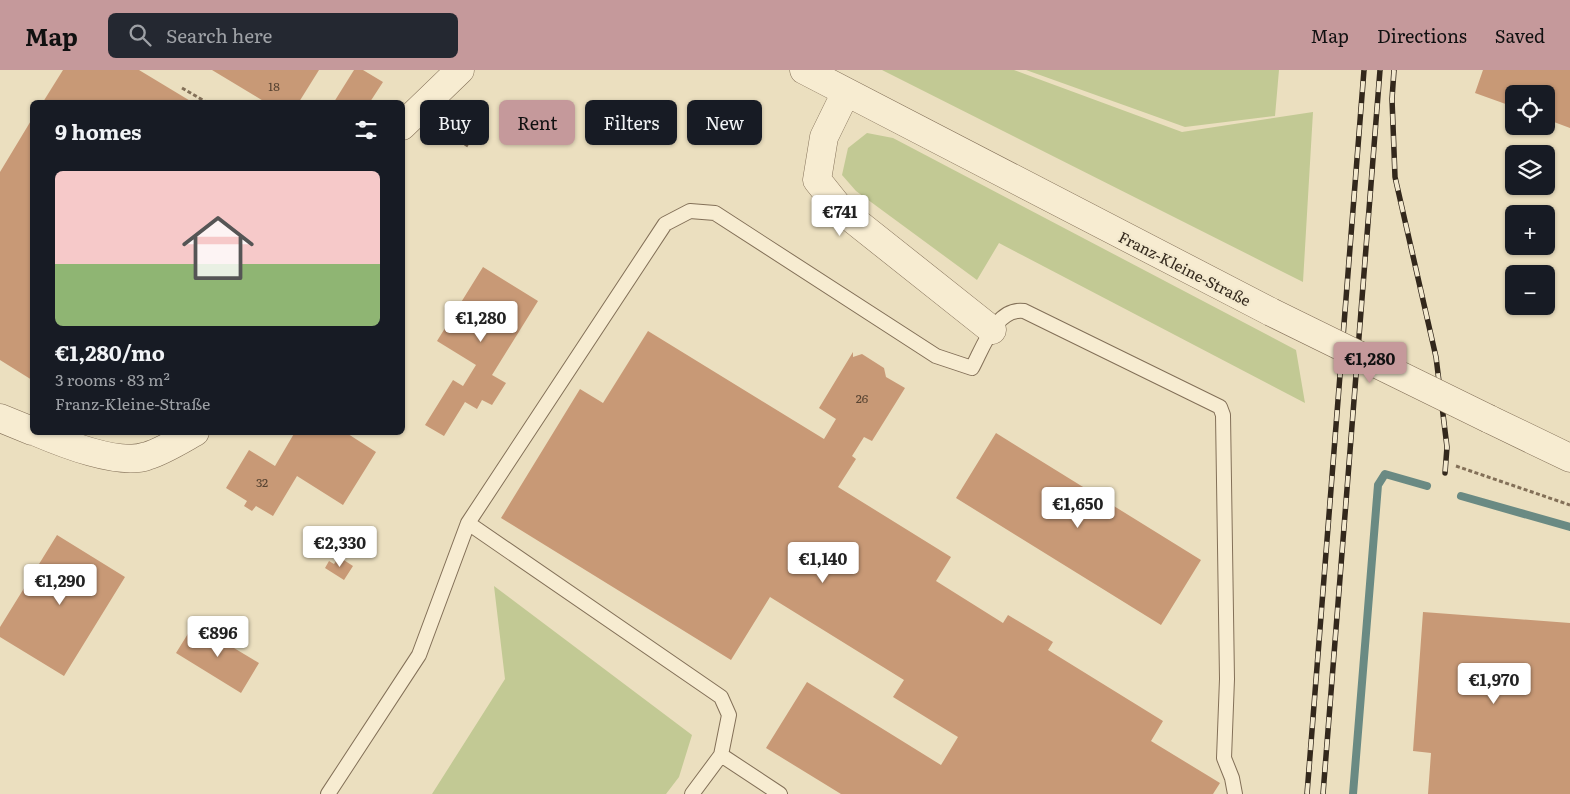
<!DOCTYPE html>
<meta charset="utf-8">
<style>
:root{--surface:#171b24;--page:#242831;--text:#f1f3f6;--muted:#9ea1a6;--accent:#c5999b}
body{margin:0;font-family:Literata,serif;background:var(--page);color:var(--text);height:100vh;display:flex;flex-direction:column;font-size:19px;white-space:nowrap}
*{box-sizing:border-box;margin:0}
p{font-size:16px;color:var(--muted)}
.icon{flex:none;width:28px;height:28px;fill:none;stroke:currentColor;stroke-width:2;stroke-linecap:round;stroke-linejoin:round}
.map{position:relative;flex:1;overflow:hidden}
.panel{position:absolute;left:30px;top:30px;width:375px;height:335px;display:flex;flex-direction:column;background:var(--surface);border-radius:8px;box-shadow:0 1px 4px #0004}
.panel>*{flex:none}
.guide{position:absolute;left:420px;top:30px;width:475px;height:45px;display:flex;gap:10px}
.buttons{position:absolute;left:1505px;top:15px;display:grid;gap:10px}
.buttons a{display:grid;place-items:center;width:50px;height:50px;border-radius:8px;background:var(--surface);box-shadow:0 1px 4px #0004;font-size:25px}
.price{position:absolute;translate:-50% -42px;padding:0 11px;border-radius:5px;background:#fff;color:#222;font-size:16px;line-height:32px;filter:drop-shadow(0 1px 2px #0008)}
.price::after{content:'';position:absolute;left:50%;top:30px;width:15px;height:11px;margin-left:-8px;background:inherit;clip-path:polygon(0 0,100% 0,50% 100%)}
.price.selected{background:var(--accent);color:#111}
ul{padding:0;list-style:none}
li{display:grid;align-content:center;gap:10px;height:265px;padding:0 25px}
li span{display:grid;place-items:center;height:155px;border-radius:8px;color:#555}
li>.icon{margin-inline-start:auto}
span .icon{width:90px;height:90px;fill:#fffc;stroke-width:1}
li b{font-size:21px}
h2{display:flex;justify-content:space-between;align-items:center;height:60px;padding:0 25px;font-size:21px}
.chip{padding:0 18px;border-radius:8px;background:var(--surface);box-shadow:0 1px 4px #0004;font-size:18px;line-height:45px}
.chip.selected{background:var(--accent);color:#111}
header{display:flex;align-items:center;gap:30px;box-sizing:border-box;height:70px;padding:0 25px;background:var(--accent);color:#111}
header strong{font-size:24px}
nav{display:flex;gap:28px;margin-inline-start:auto;font-size:18px}
.search{width:350px;height:45px;background:var(--page);display:flex;align-items:center;gap:12px;box-sizing:border-box;padding:0 18px;border-radius:8px;color:var(--muted);font-size:19px}
.map>svg:first-child{display:block}
.green{fill:#c2c994}
.lines{fill:none;stroke-linecap:round;stroke-linejoin:round}
.stream{stroke:#6a8a83;stroke-width:8}
.building{fill:#c89976}
.lane-casing{stroke:#837058;stroke-width:16}
.street-casing{stroke:#837058;stroke-width:29}
.path{stroke:#837058;stroke-width:3;stroke-dasharray:4 2.5;stroke-linecap:butt}
.lane{stroke:#f7ecd1;stroke-width:14}
.street{stroke:#f7ecd1;stroke-width:28}
.rail-casing{stroke:#33281c;stroke-width:5.5}
.rail{stroke:#f3e9ce;stroke-width:4;stroke-dasharray:11;stroke-linecap:butt}
.street-bridge-casing{stroke:#837058;stroke-width:29;stroke-linecap:butt}
.street-bridge{stroke:#f7ecd1;stroke-width:28}
.labels{text-anchor:middle;dominant-baseline:central;stroke-width:4.5;stroke-linejoin:round;paint-order:stroke}
.number-label{font-size:12px;fill:#584432}
.street-label{font-size:15px;fill:#33281c;stroke:#f3e9ce}
</style>
<header>
<strong>Map</strong>
<div class="search"><svg class="icon" aria-label="search" viewBox="0 0 24 24"><circle cx="10" cy="10" r="6"/><path d="M15 15l6 6"/></svg>Search here</div>
<nav><a>Map</a><a>Directions</a><a>Saved</a></nav>
</header>
<div class="map">
<svg width="1570" height="724" viewBox="0 0 1570 724">
<rect width="100%" height="100%" fill="#ebdfbf"/>
<!-- green -->
<path class="green" d="M882,0H1014L1182,62L1313,42L1303,212Z
M1026,0H1279L1275,46L1185,57Z
M867,63L893,68L1296,280L1305,333L999,173L977,210L856,121L842,105L848,78Z
M494,516L692,665L679,707L666,724H432L505,609Z"/>
<g class="lines">
<!-- stream -->
<path class="stream" d="M1461,426L1570,457
M1353,724L1378,415L1385,404L1427,416"/>
</g>
<!-- building -->
<path class="building" d="M63,0H139L192,32H43Z
M212,0H319L299,32H265Z
M354,0H363L383,12L370,32H334Z
M1483,0H1570V58L1546,49V24H1514V37L1475,23Z
M32,49V310L0,290V102Z
M483,197L538,231L492,305L506,313L492,335L482,330L477,339L465,332L444,366L425,355L453,310L463,316L476,295L437,271Z
M648,261L824,369L836,349L819,338L853,282V287L862,284L884,298L886,307L905,318L872,371L864,367L852,386L856,389L838,417L951,487L936,511L1003,553L1008,545L1053,572L1048,580L1163,651L1151,671L1220,713L1213,724H841L766,678L807,612L941,695L958,667L893,627L904,610L770,527L731,590L501,448L580,319L603,333Z
M295,362H345L376,382L343,435L297,406L273,446L256,436L252,441L244,436L247,431L226,418L249,380L275,396Z
M996,363L1201,490L1161,555L956,428Z
M57,465L125,507L64,606L0,567V557Z
M339,487L353,496L344,510L325,498L329,491L334,494Z
M1423,542L1570,553V724H1428L1431,683L1413,681Z
M194,554L259,593L241,623L176,583Z"/>
<g class="lines">
<defs>
<path id="lane" d="M468,453L721,627L729,645L721,685L780,724
M328,724L419,585L468,453L665,154L690,141L715,143L936,286L972,298C983,278 996,237 1024,241L1220,337L1223,345L1227,609L1224,688L1232,708L1235,724
M692,724L721,685"/>
<path id="street" d="M804,0L1271,242
M846,22L824,67L817,110L841,140L992,260
M402,56L460,0
M0,348L32,361
M1489,349L1570,388
M36,362C62,373 119,396 147,386C163,381 179,371 195,362"/>
</defs>
<!-- lane casing -->
<use href="#lane" class="lane-casing"/>
<!-- street casing -->
<use href="#street" class="street-casing"/>
<!-- path -->
<path class="path" d="M182,18L206,32
M437,57L468,76
M1456,396L1570,435"/>
<!-- lane -->
<use href="#lane" class="lane"/>
<!-- street -->
<use href="#street" class="street"/>
<defs>
<path id="rail" d="M1394,0L1392,29L1395,107L1436,287L1447,377L1445,403
M1307,724L1364,0
M1323,724L1380,0"/>
</defs>
<!-- rail casing -->
<use href="#rail" class="rail-casing"/>
<!-- rail -->
<use href="#rail" class="rail"/>
<defs>
<path id="street-bridge" d="M1271,242L1489,349"/>
</defs>
<!-- street-bridge casing -->
<use href="#street-bridge" class="street-bridge-casing"/>
<!-- street-bridge -->
<use href="#street-bridge" class="street-bridge"/>
</g>
<g class="labels">
<!-- number labels -->
<g class="number-label">
<text x="274" y="16">18</text>
<text x="862" y="328">26</text>
<text x="262" y="412">32</text>
</g>
<!-- street labels -->
<g class="street-label">
<text transform="translate(1185 198) rotate(27)">Franz-Kleine-Straße</text>
</g>
</g>
</svg>
<div class="buttons">
<a><svg class="icon" aria-label="locate" viewBox="0 0 24 24"><circle cx="12" cy="12" r="6"/><path d="M12 2v4M12 18v4M2 12h4M18 12h4"/></svg></a>
<a><svg class="icon" aria-label="layers" viewBox="0 0 24 24"><path d="M12 4l9 5-9 5-9-5zM3 14l9 5 9-5"/></svg></a>
<a>+</a>
<a>−</a>
</div>
<b class="price" style="left:840px;top:167px">€741</b>
<b class="price" style="left:481px;top:273px">€1,280</b>
<b class="price selected" style="left:1370px;top:314px">€1,280</b>
<b class="price" style="left:1078px;top:459px">€1,650</b>
<b class="price" style="left:340px;top:498px">€2,330</b>
<b class="price" style="left:823px;top:514px">€1,140</b>
<b class="price" style="left:60px;top:536px">€1,290</b>
<b class="price" style="left:218px;top:588px">€896</b>
<b class="price" style="left:1494px;top:635px">€1,970</b>
<div class="guide">
<a class="chip">Buy</a>
<a class="chip selected">Rent</a>
<a class="chip">Filters</a>
<a class="chip">New</a>
</div>
<section class="panel">
<h2>9 homes<svg class="icon" aria-label="filters" viewBox="0 0 24 24"><path d="M4 7h16M4 17h16"/><circle cx="9" cy="7" r="2"/><circle cx="15" cy="17" r="2"/></svg></h2>
<ul>
<li><span style="background:linear-gradient(#f6c9c9 60%,#8fb573 0)"><svg class="icon" aria-label="home" viewBox="0 0 24 24"><path d="M3 11l9-7 9 7M6 9v11h12V9"/></svg></span><div><b>€1,280/mo</b><p>3 rooms · 83 m²</p><p>Franz-Kleine-Straße</p></div></li>
</ul>
</section>
</div>
